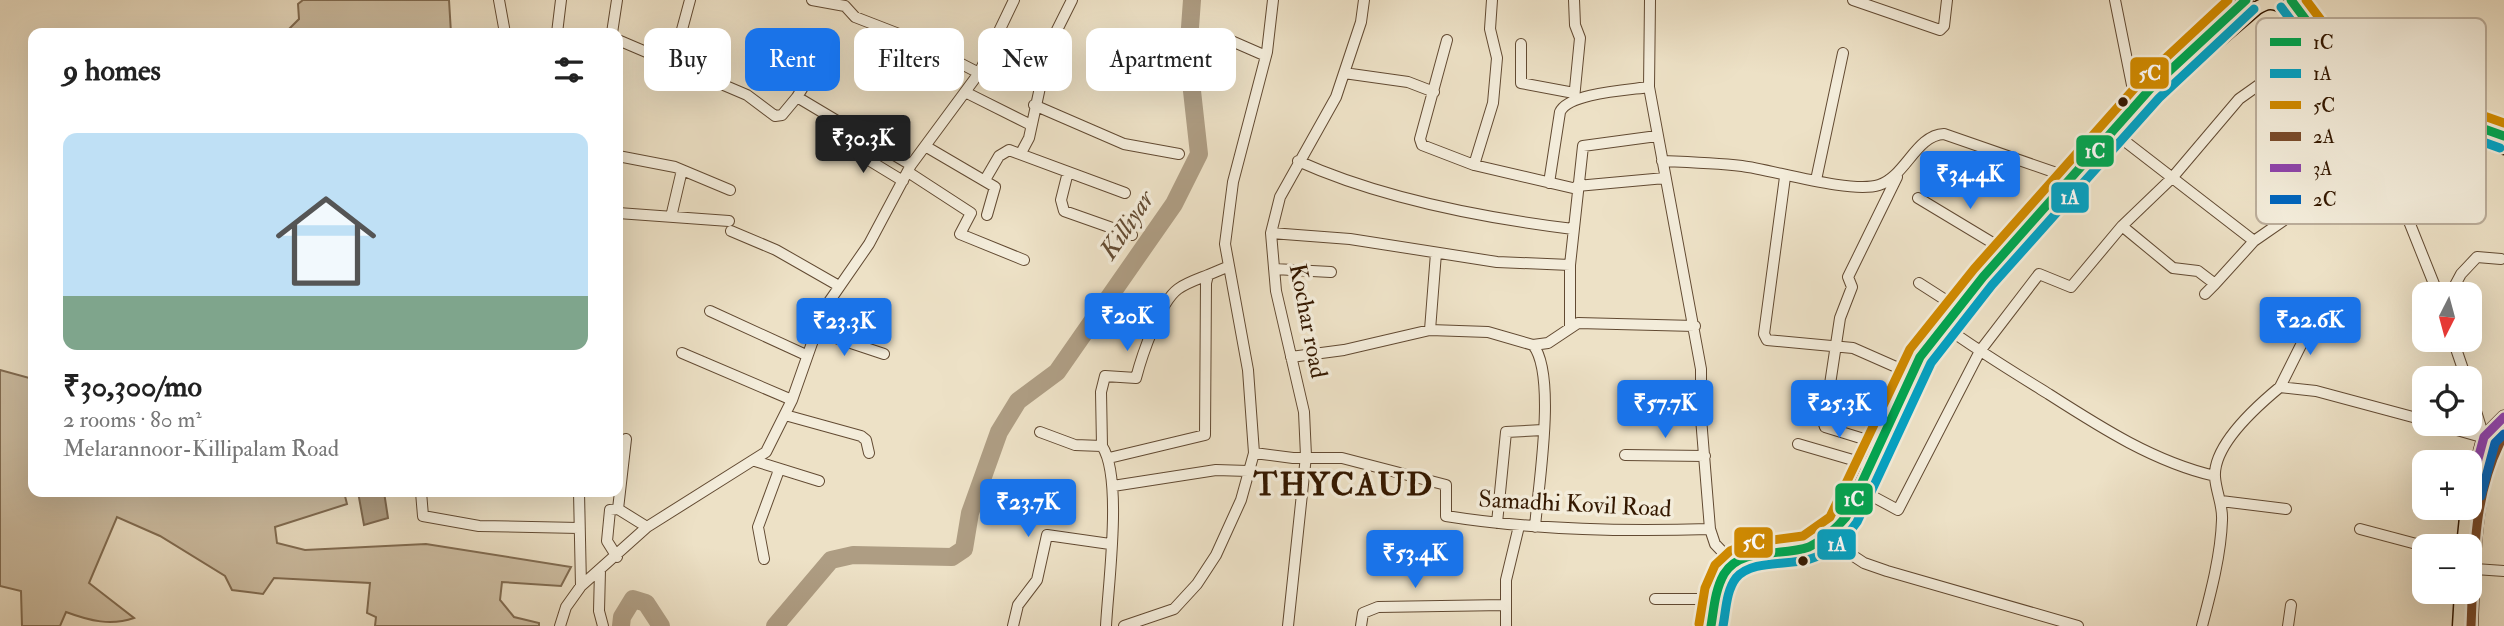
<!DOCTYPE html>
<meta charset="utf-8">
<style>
:root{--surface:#fff;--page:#f2f2f2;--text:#222;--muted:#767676;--line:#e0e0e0;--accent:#1a73e8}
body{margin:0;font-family:"IM FELL Double Pica",serif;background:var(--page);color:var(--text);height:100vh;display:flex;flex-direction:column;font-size:26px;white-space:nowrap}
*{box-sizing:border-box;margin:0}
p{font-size:23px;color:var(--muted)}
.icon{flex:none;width:38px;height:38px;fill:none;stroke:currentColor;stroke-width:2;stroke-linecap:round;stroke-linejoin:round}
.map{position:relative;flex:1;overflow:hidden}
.details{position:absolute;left:28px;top:28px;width:595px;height:469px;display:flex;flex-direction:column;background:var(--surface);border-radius:14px;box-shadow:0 7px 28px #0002}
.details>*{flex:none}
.top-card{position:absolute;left:644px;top:28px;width:665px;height:63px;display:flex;gap:14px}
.needle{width:46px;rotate:186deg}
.buttons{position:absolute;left:2412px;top:282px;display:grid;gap:14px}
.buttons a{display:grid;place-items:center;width:70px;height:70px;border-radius:14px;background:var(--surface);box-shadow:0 7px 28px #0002;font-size:35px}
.price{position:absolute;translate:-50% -60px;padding:0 16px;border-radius:7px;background:var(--accent);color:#fff;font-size:23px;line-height:46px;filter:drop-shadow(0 2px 4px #0008)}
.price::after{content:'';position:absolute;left:50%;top:42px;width:21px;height:16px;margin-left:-10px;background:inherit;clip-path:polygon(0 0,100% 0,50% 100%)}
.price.current{background:#222;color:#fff}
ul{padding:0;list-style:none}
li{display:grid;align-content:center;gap:14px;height:371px;padding:0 35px}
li+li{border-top:2px solid var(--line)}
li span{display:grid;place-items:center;height:217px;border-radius:14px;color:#555}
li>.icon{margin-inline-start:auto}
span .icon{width:126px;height:126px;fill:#fffc;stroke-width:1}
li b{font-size:30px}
h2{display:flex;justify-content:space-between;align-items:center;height:84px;padding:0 35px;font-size:30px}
.pill{padding:0 24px;border-radius:14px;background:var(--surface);box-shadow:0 7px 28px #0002;font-size:24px;line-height:63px}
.pill.current{background:var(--accent);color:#fff}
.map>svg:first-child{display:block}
.green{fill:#cebfa4;stroke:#816c52;stroke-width:2}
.water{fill:#ae9d83;stroke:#7d684f;stroke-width:2}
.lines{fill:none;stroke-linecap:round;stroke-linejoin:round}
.river{stroke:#ae9d83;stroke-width:18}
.minor-casing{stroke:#624a32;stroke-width:12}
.major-casing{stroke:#341800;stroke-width:15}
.minor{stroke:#f3ecda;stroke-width:10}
.major{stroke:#ede1c6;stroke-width:12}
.bus-1-casing{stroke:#f3ecda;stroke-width:14}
.bus-2-casing{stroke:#f3ecda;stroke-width:14}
.bus-3-casing{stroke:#f3ecda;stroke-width:14}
.bus-4-casing{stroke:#f3ecda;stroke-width:14}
.bus-5-casing{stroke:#f3ecda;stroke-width:14}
.bus-6-casing{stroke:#f3ecda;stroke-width:14}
.bus-1{stroke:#00a651;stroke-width:9}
.bus-2{stroke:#03a2c4;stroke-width:9}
.bus-3{stroke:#d08a00;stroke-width:9}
.bus-4{stroke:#7a4b2a;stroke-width:9}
.bus-5{stroke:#8e44ad;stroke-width:9}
.bus-6{stroke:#0065bd;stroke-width:9}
.bus-dot{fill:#341800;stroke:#f3ecda;stroke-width:2.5}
.labels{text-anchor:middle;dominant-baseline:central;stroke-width:7;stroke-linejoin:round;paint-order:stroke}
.street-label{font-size:24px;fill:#341800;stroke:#f3ecda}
.water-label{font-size:26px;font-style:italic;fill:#654d34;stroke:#f3ecda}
.district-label{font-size:32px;font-weight:bold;letter-spacing:2px;fill:#341800;stroke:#f3ecda}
.key{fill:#f3ecda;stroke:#baac99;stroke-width:2}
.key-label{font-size:19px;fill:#341800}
.line-badge{stroke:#f3ecda;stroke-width:2.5}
.badge-label{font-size:19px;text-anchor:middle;font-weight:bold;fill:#fff}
</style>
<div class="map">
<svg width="2504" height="626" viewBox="0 0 2504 626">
<rect width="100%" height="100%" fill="#ede1c6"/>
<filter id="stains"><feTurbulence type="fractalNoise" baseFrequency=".00286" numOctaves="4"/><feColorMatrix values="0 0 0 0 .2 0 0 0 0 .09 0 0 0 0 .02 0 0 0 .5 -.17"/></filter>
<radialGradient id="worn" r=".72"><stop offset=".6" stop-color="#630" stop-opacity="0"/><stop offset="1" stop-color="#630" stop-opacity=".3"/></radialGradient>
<!-- green -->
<path class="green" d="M303,0H449L451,33H285L299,19L298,4Z
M0,370L33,379V492H344L347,504L275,527L277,543L305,550L426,544L571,567L561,586L502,582L500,600L514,617L539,623V626H375L376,617L367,613L370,583L274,578L263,594L232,590L225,576L160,536L117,517L89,583L134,618C111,626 90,621 66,612L60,626H22L21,591L0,586Z"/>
<!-- water -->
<path class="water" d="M358,492H384L388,518L364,525Z"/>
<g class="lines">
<!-- river -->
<path class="river" d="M621,626L622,617L633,599L646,603L661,626
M775,626L831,560L853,555L952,557L964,549L970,513L999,432L1018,401L1057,372L1174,204L1199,154L1188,55L1192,0"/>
<defs>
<path id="minor" d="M499,0L505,33
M812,0L845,6L855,17L917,41L979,73
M1650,0L1649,87L1701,369V418L1710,529L1715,544L1733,563
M1853,0L1940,30L1944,26L1947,0
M2115,0L2136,105
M557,33L561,0
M612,33L617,0
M1227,39L1266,56
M618,40L747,95L775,116L782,115L797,97
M1447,40L1420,139L1422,145L1474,165L1577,189
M1521,44V83L1574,93
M673,63L690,0
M813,71L797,97L911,165
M1344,73L1408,82L1434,92
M967,93L1031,125
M1574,99L1580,38L1575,25L1574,0
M2363,103L2372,142L2410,224L2438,294
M1034,105L1124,144L1179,154
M2113,132L2254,241
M839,142L903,181
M925,146L995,187L987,215
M1021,153L1029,138L1049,46L1072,0
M618,156L675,167L730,190
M1298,161C1380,198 1484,218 1573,229
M1662,161C1689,162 1716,163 1742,166C1773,170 1851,194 1879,185C1906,176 1916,135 1944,134L2071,178
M1474,165L1493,103L1497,58L1490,29L1492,0
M908,172L971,213L960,234L1024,260
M1068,172L1061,200L1064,211L1132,235
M1785,177L1764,334L1767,340L1853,348L1912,374
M985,180L999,156L1009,150L1125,193
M1816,180L1843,53
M1549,183L1560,112C1568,93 1629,90 1649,87
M1577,186L1665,178
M1918,198L2006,251
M618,213L729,221
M671,217L682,170
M2122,226L2173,268L2198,271L2215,284L2254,241L2313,200L2384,165
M731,231L776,250L839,286
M1271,233L1350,239L1497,262L1570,265
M1274,269L1331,272
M1919,283L1958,308
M2437,292L2454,287L2461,274L2477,257L2501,259
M2205,294L2215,284
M2284,303L2289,305L2283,321L2305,333
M710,311L806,355
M1570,326V265L1583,146L1657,136
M1944,326C1977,350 2013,372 2047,393C2100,427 2154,462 2215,476
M1430,330L1436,253
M815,331L884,354
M2453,340L2466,378
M1533,345C1557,375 1538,487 1535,527
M682,353L792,400
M1291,357L1344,350L1430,330L1488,332L1533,345L1548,343L1578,323L1695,326
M2280,387L2317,313
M2469,389L2484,437
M785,415L861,436L866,440L869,453
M2436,424L2499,442
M1040,432L1075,445L1102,446C1123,477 1108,585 1106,626
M626,439L618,509L647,527
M1798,444L1870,465
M1880,444L1825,427L1824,424L1840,318L1852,287L1848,277L1897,177
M1102,446L1101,392L1105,376L1136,378C1142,355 1160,302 1178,289C1186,283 1198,279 1208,275
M1254,453L1293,458H1342L1446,485V516C1533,530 1621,532 1710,529
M1625,455L1705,456
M1109,458L1205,435L1206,283L1208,275L1227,267
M755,461L819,481
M1113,486L1216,470L1248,471
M1859,489L1898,510L1980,351L2039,274L2071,287L2122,226L2172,178L2239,99L2312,47
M421,492L423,516L479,526L579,528
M2221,501L2286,509
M1497,523L1506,432L1543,430
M2360,529L2424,546
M1826,538L1864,563L1887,571L2078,626
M617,557L607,541L610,510L618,509
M764,559L758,527L779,470
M2475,569L2504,571
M600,570L599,611L603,626
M581,586L647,527L766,452L792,400L824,309L869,244L911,165L979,73L1014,0
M1655,599H1713
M560,626L566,607L581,586L579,492
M1013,626L1018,605L1037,580L1047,535L1110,544
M1124,626L1174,609L1197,584L1216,555L1241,500L1254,453L1248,370L1225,244L1233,182L1267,52L1273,0
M1288,626L1306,456L1304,412L1276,291L1271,233L1280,197L1336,97L1361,22L1364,0
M1361,626L1363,613L1378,607L1505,605
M1506,626V580L1519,526
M2202,626C2211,592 2221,554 2222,520C2223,505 2216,492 2215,477C2213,445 2257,406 2280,387L2316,391L2424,420
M2288,626L2291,605"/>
<path id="major" d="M2291,0L2352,82L2504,136
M2157,86L2174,79L2257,8C2267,2 2272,1 2283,7L2334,78L2355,99L2504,148
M2469,493L2484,437L2504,417
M2463,546L2467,508
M1711,626C1719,518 1776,575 1827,537C1834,532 1840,524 1846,517L1920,357L1983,277L2150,89L2246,0
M2459,626L2461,592
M2471,626C2474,568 2471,483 2504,435"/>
</defs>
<!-- minor casing -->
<use href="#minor" class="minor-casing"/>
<!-- major casing -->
<use href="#major" class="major-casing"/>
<!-- minor -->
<use href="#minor" class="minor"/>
<!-- major -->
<use href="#major" class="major"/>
<defs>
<path id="bus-1" d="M2291,0L2352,82L2504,136
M1711,626C1714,608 1715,590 1724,574C1741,546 1782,557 1809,547C1824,540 1835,530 1846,517L1920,357L1983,277L2150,89L2246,0"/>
<path id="bus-2" d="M2281,7L2346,93L2500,148
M1723,626C1726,611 1726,591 1736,578C1752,559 1789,566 1810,559C1830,553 1845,539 1857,522L1931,363L1992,285L2159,98L2254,9"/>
<path id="bus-3" d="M2306,0L2360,72L2504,123
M1699,624L1705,588L1715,565L1730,551L1750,543L1803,536L1830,517L1910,349L1974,269L2141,81L2228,0"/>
<path id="bus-4" d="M2471,626C2474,561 2472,494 2504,435"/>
<path id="bus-5" d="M2469,492L2484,437L2504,417"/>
<path id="bus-6" d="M2481,496L2495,443L2504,434"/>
</defs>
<!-- bus-1 casing -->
<use href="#bus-1" class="bus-1-casing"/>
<!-- bus-2 casing -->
<use href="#bus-2" class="bus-2-casing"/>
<!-- bus-3 casing -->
<use href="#bus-3" class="bus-3-casing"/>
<!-- bus-4 casing -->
<use href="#bus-4" class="bus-4-casing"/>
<!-- bus-5 casing -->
<use href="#bus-5" class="bus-5-casing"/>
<!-- bus-6 casing -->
<use href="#bus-6" class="bus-6-casing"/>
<!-- bus-1 -->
<use href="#bus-1" class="bus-1"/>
<!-- bus-2 -->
<use href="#bus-2" class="bus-2"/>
<!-- bus-3 -->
<use href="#bus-3" class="bus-3"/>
<!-- bus-4 -->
<use href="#bus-4" class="bus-4"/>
<!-- bus-5 -->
<use href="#bus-5" class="bus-5"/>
<!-- bus-6 -->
<use href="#bus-6" class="bus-6"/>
</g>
<!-- markers -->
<g class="bus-dot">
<circle cx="2123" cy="102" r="6"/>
<circle cx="1803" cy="561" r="6"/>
</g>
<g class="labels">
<!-- street labels -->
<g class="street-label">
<text transform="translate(1308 321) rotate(79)">Kochar road</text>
<text transform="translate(1575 504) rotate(3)">Samadhi Kovil Road</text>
</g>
<!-- water labels -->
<g class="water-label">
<text transform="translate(1127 225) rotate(-56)">Killiyar</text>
</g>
<!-- district labels -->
<g class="district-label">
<text x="1344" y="485">THYCAUD</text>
</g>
</g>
<!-- legend -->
<rect x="2256" y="18" width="230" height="206" rx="10" class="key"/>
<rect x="2270" y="38" width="31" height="8" fill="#00a651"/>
<rect x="2270" y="69" width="31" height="9" fill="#03a2c4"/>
<rect x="2270" y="101" width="31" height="8" fill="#d08a00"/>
<rect x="2270" y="132" width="31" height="9" fill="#7a4b2a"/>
<rect x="2270" y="164" width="31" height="8" fill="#8e44ad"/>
<rect x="2270" y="195" width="31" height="9" fill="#0065bd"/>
<g class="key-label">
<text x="2313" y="49">1C</text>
<text x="2313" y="80">1A</text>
<text x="2313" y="112">5C</text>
<text x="2313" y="143">2A</text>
<text x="2313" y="175">3A</text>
<text x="2313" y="206">2C</text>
</g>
<g class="line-badge">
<rect x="2129" y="56" width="41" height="34" rx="7" fill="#d08a00"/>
<rect x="2075" y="134" width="40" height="34" rx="7" fill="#00a651"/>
<rect x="2050" y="181" width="40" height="33" rx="7" fill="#03a2c4"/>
<rect x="1834" y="482" width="40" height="34" rx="7" fill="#00a651"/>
<rect x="1733" y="526" width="41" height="33" rx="7" fill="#d08a00"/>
<rect x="1816" y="528" width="41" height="33" rx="7" fill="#03a2c4"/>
</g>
<g class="badge-label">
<text x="2150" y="80">5C</text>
<text x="2095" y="158">1C</text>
<text x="2070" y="204">1A</text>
<text x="1854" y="506">1C</text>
<text x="1754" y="549">5C</text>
<text x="1837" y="551">1A</text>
</g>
<rect width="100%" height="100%" filter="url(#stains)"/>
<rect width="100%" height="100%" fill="url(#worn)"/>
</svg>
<div class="buttons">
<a><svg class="needle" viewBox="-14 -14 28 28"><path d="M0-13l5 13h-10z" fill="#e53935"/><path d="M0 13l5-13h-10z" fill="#767676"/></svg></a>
<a><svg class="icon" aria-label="locate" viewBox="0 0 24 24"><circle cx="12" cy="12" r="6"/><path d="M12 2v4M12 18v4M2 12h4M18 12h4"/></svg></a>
<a>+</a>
<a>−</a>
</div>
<b class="price current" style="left:863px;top:175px">₹30.3K</b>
<b class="price" style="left:1970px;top:211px">₹34.4K</b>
<b class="price" style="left:1127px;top:353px">₹20K</b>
<b class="price" style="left:2310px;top:357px">₹22.6K</b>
<b class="price" style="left:844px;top:358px">₹23.3K</b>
<b class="price" style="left:1665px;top:440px">₹57.7K</b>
<b class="price" style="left:1839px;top:440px">₹25.3K</b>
<b class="price" style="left:1028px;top:539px">₹23.7K</b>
<b class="price" style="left:1415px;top:590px">₹53.4K</b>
<div class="top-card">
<a class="pill">Buy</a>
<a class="pill current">Rent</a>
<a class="pill">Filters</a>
<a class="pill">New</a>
<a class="pill">Apartment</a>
</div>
<section class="details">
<h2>9 homes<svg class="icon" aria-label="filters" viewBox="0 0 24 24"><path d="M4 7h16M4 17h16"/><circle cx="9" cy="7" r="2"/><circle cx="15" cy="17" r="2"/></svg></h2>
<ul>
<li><span style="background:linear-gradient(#bfe0f5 75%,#7fa58c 0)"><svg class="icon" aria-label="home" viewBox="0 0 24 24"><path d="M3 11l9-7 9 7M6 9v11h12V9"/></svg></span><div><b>₹30,300/mo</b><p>2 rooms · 80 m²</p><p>Melarannoor-Killipalam Road</p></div></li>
</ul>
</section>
</div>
